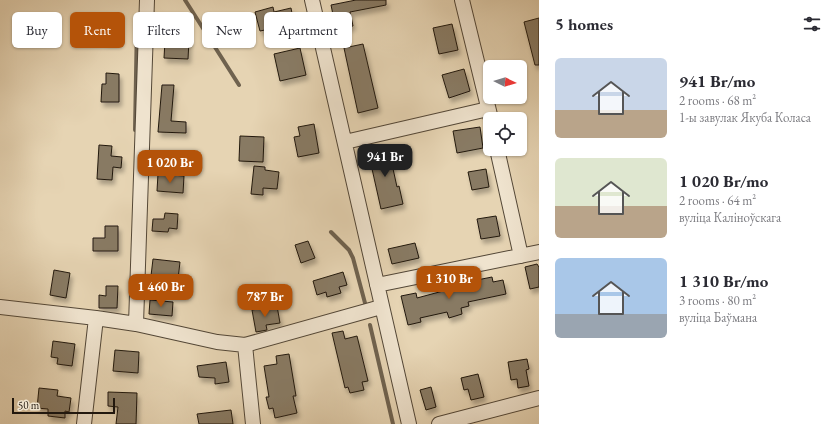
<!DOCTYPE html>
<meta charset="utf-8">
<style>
:root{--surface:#fff;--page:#f2f2f3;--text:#2b2b33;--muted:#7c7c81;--accent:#b45309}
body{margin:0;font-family:"EB Garamond",serif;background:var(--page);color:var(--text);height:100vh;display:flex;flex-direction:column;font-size:15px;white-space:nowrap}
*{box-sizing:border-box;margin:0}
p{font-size:13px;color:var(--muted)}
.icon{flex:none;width:22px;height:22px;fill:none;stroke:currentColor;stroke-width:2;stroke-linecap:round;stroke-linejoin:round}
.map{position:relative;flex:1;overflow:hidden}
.details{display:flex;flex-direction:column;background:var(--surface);width:300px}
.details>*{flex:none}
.guide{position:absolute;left:12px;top:12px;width:380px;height:36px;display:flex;gap:8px}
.needle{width:26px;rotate:95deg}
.buttons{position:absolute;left:483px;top:60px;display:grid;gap:8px}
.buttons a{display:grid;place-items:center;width:44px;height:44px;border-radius:6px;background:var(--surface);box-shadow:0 1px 3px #0004;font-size:20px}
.scale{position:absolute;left:12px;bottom:10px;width:103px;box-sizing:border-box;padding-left:4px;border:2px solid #22180e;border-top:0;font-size:11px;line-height:14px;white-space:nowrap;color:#22180e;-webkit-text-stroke:3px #efe3ce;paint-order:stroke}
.price{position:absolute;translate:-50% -34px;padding:0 9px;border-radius:8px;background:var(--accent);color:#fff;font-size:13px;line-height:26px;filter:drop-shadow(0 1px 2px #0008)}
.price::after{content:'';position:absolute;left:50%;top:24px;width:12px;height:9px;margin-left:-6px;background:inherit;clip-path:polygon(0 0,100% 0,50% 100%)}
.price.on{background:#222;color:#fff}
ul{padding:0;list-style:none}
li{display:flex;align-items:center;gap:12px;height:100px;padding:0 16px}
li span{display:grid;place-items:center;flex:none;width:112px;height:80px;border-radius:6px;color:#555}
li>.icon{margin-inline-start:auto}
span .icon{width:48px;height:48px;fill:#fffc;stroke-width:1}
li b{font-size:17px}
h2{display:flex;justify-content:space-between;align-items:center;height:48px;padding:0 16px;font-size:17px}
.chip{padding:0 14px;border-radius:6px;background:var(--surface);box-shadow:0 1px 3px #0004;font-size:14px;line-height:36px}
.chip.on{background:var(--accent);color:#fff}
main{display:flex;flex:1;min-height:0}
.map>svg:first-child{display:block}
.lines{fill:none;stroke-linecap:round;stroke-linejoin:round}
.stream{stroke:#6f624f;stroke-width:4}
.building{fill:#887a64;stroke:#22180e;filter:url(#shadow)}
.street-casing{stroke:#534737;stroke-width:16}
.street{stroke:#efe3ce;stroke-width:14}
</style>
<main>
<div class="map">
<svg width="539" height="424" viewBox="0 0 539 424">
<defs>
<filter id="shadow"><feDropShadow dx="2.5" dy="4.5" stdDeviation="2" flood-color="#0004"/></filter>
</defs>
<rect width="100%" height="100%" fill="#e6d4b3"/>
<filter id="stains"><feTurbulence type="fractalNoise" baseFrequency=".005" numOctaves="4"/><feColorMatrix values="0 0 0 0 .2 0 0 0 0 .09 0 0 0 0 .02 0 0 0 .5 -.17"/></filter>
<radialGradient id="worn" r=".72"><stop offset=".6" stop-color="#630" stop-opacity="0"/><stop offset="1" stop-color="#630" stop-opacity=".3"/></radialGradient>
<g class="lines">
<!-- stream -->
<path class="stream" d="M185,0L239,85
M135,130L137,21
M331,232L349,250L353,258L365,303
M370,325L393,424"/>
</g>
<!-- building -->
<path class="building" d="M356,0H386V5L350,12L353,26L336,29L331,5Z
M273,7L274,12L291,8L294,24L260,31L255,12Z
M103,18H117L116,41H105V36H103Z
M539,18V65H535L524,22Z
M452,24L458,50L439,54L433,28Z
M170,35H182V39L189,40L188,59L164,58L165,41H170Z
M363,44L378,108L358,113L344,48Z
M300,48L306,75L280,81L274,54Z
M464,69L470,91L449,98L442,75Z
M106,73L119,74V102H101L102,84H106Z
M162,85H174L171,121L186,122V133L158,132Z
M314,124L319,153L298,157L294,137L300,136L298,127Z
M480,127L483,148L457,153L453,131Z
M240,136L264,137L263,162L239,161Z
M99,145L112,146L111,156L122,157L121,168L113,167L112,180L97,179Z
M388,146L397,187L399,186L403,204L381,209L368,151Z
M254,166L265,167V170L279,172L277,189L263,188V195L251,194Z
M486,169L489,187L472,190L468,172Z
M158,174L184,176L183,193L157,191Z
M165,213L178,214L177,229L169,228L168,232L152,231L153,219H164Z
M496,216L500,236L481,239L477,219Z
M105,226H118V251H93V238H105Z
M308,241L315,258L301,263L295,245Z
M415,243L419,258L392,264L388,249Z
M153,259L180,262L178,279L151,276Z
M537,264L539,267V287L530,289L525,267Z
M54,270L70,273L66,298L50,295Z
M343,272L347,285L339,287L341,293L327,297L326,292L317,295L313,281Z
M492,277L493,282L503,280L506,294L468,302L469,306L461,308L462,314L449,318L447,312L420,318L421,322L408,325L401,296L416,293L417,298L443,291L442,286L455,283L457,291L478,286L477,280Z
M106,286H118L117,308H99V295L106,296Z
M150,300L173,302L172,316L149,314Z
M277,306L280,323L266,325L267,330L256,332L252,310Z
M343,331L345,339L357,336L368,381L362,382L364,390L350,393L348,387L345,388L332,333Z
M53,341L75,344L72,366L57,364L58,358L51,357Z
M115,350L139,352L138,373L113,371Z
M289,354L296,396H293L297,413L275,418L273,408L269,409L266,397H269L264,366L277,364L276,356Z
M527,359L529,369L526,370L529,386L518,388L517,379L511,380L508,362Z
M226,362L229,382L215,384V378L199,377L197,366Z
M478,374L484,397L471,400L468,389L464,390L461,378Z
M431,387L436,407L426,410L420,390Z
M39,388L58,390L57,396L71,398L69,412L65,411V418L48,416V409L37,408Z
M108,392L137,393L136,424H116L118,407L108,406Z
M231,410L233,424H199L197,414Z"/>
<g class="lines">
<defs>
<path id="street" d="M312,0L409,424
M462,0L491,119
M345,142L488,109
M497,149L521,256
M377,285L539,252
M0,307L96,318L136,324L217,342L245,345L381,307
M136,324L147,0
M245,345L253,424
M84,424L96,318
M439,424L539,398"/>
</defs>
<!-- street casing -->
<use href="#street" class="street-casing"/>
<!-- street -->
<use href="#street" class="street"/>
</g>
<rect width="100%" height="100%" filter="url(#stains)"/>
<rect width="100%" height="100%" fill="url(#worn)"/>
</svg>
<div class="buttons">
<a><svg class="needle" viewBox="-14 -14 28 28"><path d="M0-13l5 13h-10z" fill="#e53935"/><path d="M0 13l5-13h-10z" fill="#7c7c81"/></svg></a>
<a><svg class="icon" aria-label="locate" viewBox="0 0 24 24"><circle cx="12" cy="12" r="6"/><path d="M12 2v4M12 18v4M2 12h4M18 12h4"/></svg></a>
</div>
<div class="scale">50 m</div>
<b class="price on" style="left:385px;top:178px">941 Br</b>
<b class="price" style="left:170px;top:184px">1 020 Br</b>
<b class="price" style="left:449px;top:300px">1 310 Br</b>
<b class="price" style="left:161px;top:308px">1 460 Br</b>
<b class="price" style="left:265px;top:318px">787 Br</b>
<div class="guide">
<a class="chip">Buy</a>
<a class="chip on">Rent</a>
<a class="chip">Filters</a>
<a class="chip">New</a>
<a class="chip">Apartment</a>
</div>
</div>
<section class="details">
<h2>5 homes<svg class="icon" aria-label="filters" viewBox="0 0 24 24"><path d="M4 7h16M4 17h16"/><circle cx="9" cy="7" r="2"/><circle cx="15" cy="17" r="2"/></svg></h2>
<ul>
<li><span style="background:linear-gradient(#c9d6e8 65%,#b9a48a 0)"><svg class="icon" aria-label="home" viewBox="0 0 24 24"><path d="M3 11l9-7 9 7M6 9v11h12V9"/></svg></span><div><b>941 Br/mo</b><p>2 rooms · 68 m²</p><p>1-ы завулак Якуба Коласа</p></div></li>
<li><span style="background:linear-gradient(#dfe7d0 60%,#b9a48a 0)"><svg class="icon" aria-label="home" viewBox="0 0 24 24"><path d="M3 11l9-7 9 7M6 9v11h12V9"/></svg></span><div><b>1 020 Br/mo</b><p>2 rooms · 64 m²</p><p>вуліца Каліноўскага</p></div></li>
<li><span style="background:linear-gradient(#a9c7e8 70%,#9aa5b1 0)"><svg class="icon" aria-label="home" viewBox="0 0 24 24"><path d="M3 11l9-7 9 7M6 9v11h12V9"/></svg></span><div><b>1 310 Br/mo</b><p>3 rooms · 80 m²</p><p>вуліца Баўмана</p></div></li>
</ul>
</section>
</main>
